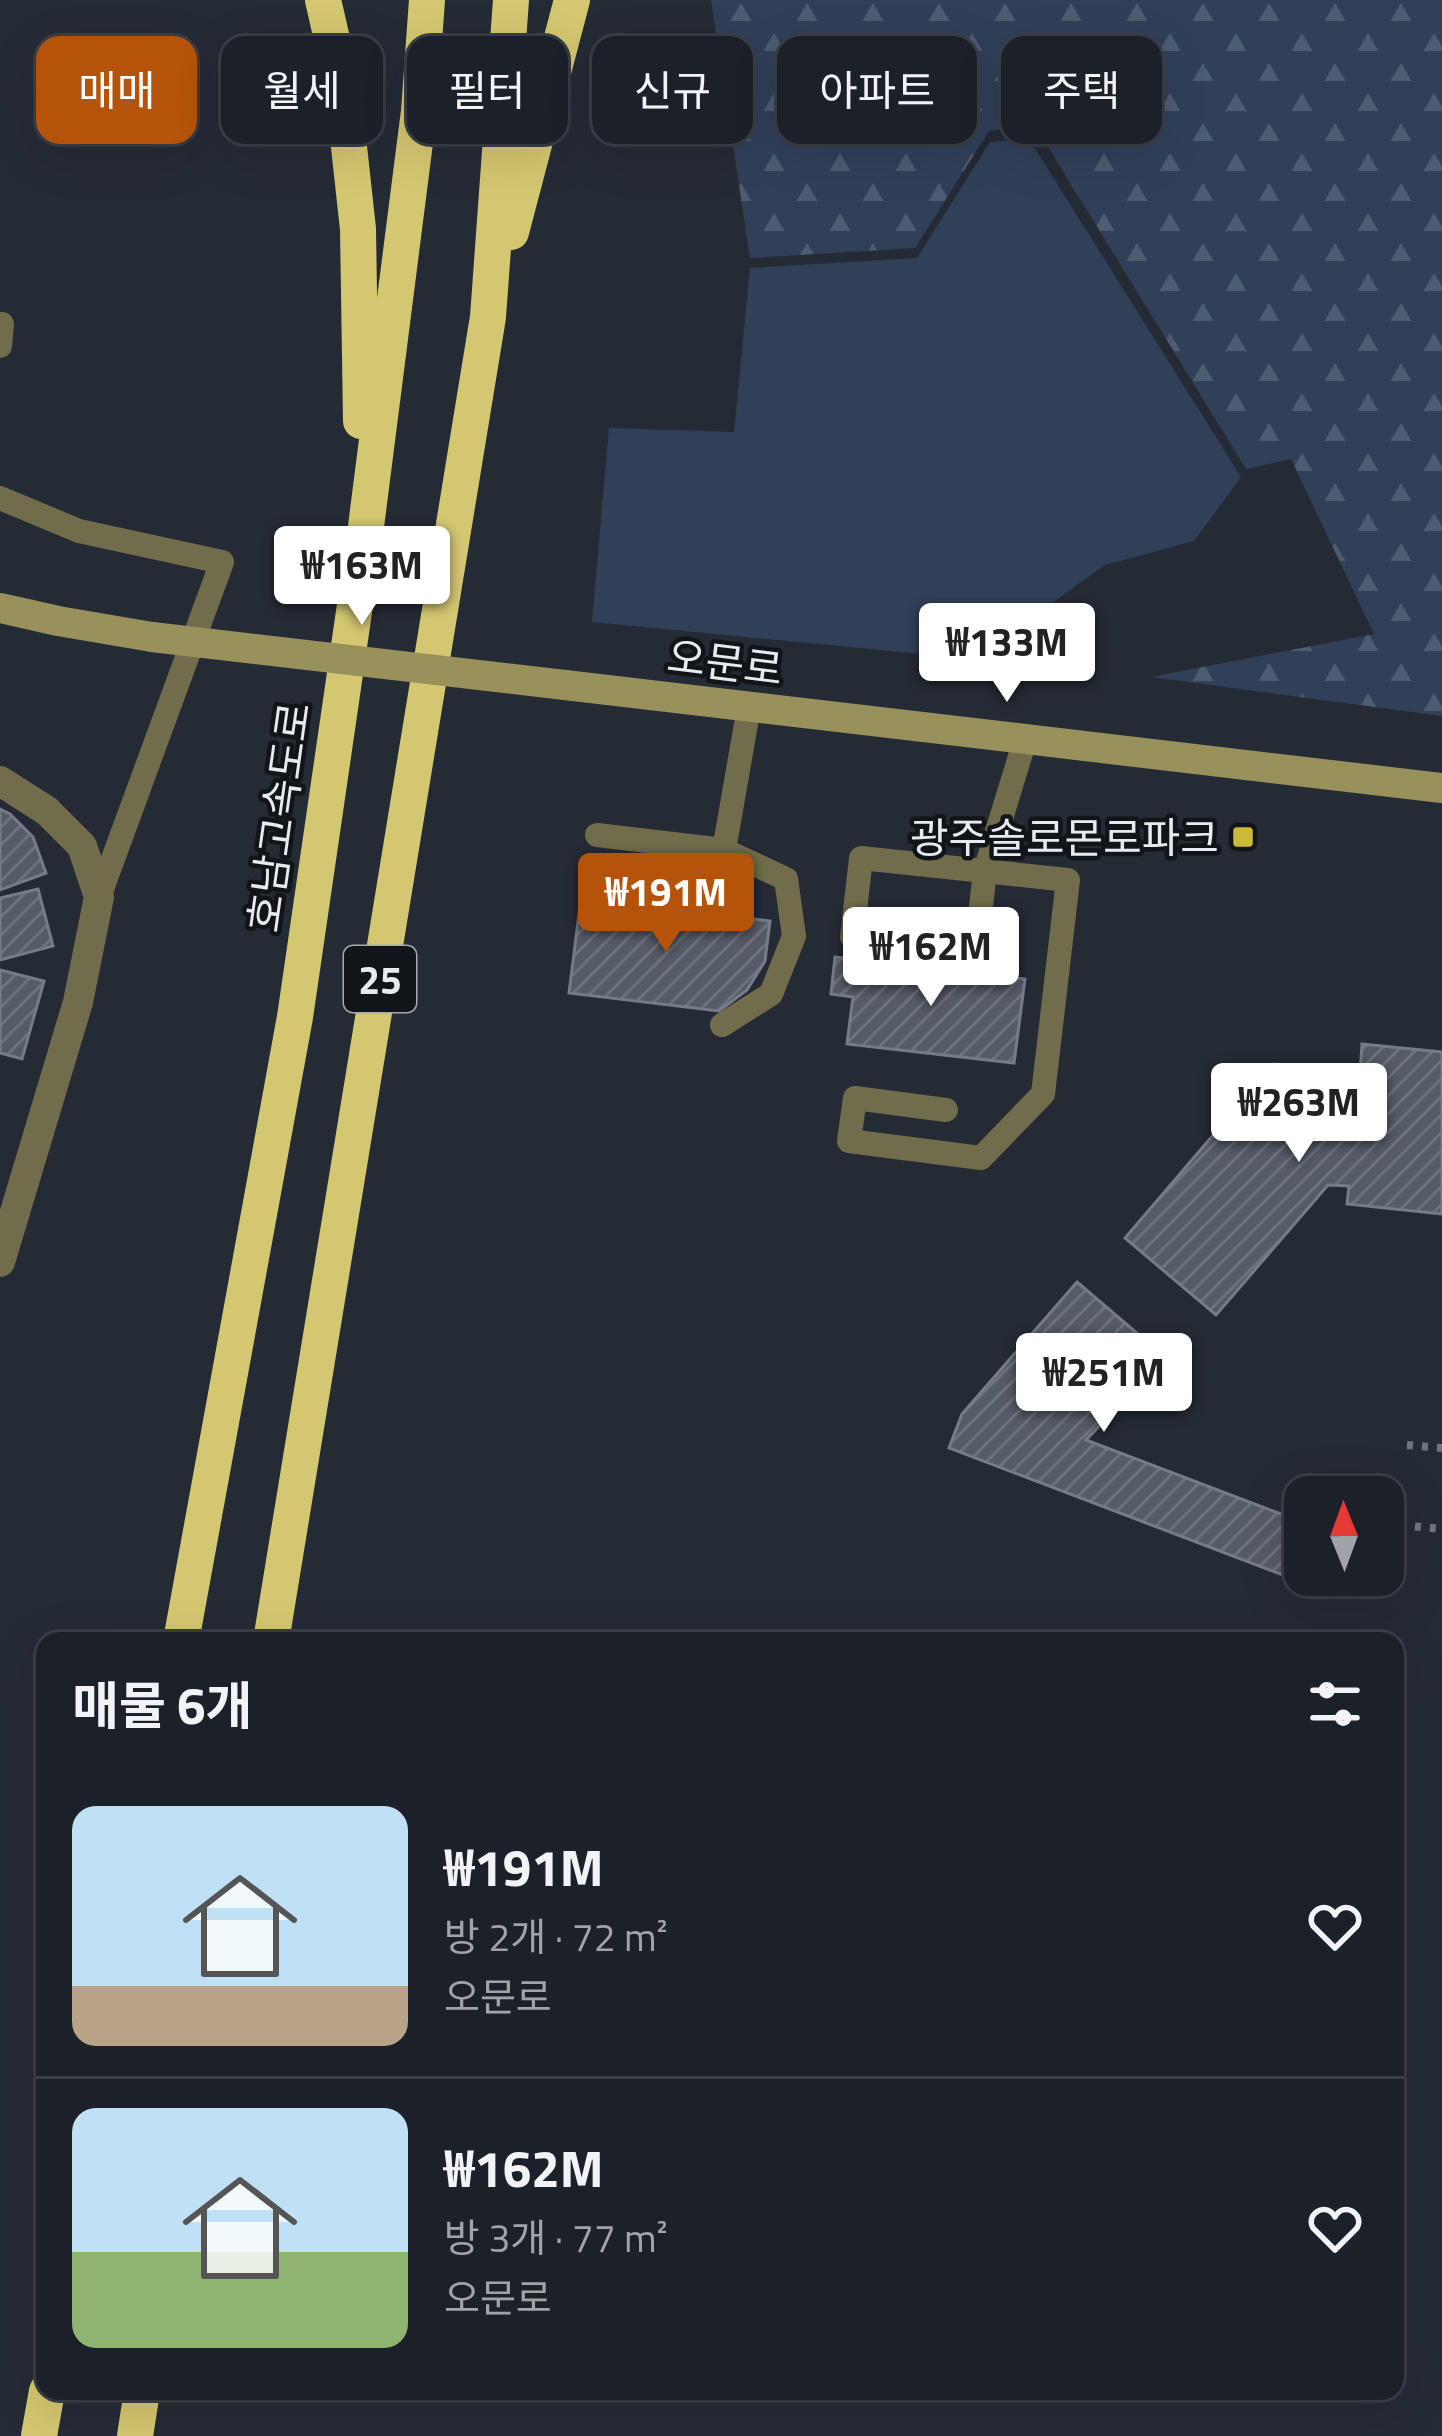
<!DOCTYPE html>
<html lang="ko">
<meta charset="utf-8">
<style>
:root{--surface:#1c2028;--page:#252830;--text:#f1f3f6;--muted:#a0a3a8;--line:#3a3e45;--accent:#b45309}
body{margin:0;font-family:"Titillium Web","Noto Sans KR",sans-serif;background:var(--page);color:var(--text);height:100vh;display:flex;flex-direction:column;font-size:45px;white-space:nowrap}
*{box-sizing:border-box;margin:0}
p{font-size:39px;color:var(--muted)}
.icon{flex:none;width:66px;height:66px;fill:none;stroke:currentColor;stroke-width:2;stroke-linecap:round;stroke-linejoin:round}
.map{position:relative;flex:1;overflow:hidden}
.sheet{position:absolute;left:36px;top:1632px;width:1368px;height:768px;display:flex;flex-direction:column;background:var(--surface);border-radius:24px;box-shadow:0 12px 48px #0002,0 0 0 3px var(--line)}
.sheet>*{flex:none}
.guide{position:absolute;left:36px;top:36px;width:1371px;height:108px;display:flex;gap:24px}
.needle{width:78px;rotate:359deg}
.controls{position:absolute;left:1284px;top:1476px;display:grid;gap:24px}
.controls a{display:grid;place-items:center;width:120px;height:120px;border-radius:24px;background:var(--surface);box-shadow:0 12px 48px #0002,0 0 0 3px var(--line);font-size:60px}
.price{position:absolute;translate:-50% -102px;padding:0 27px;border-radius:12px;background:#fff;color:#222;font-size:39px;line-height:78px;filter:drop-shadow(0 3px 6px #0008)}
.price::after{content:'';position:absolute;left:50%;top:72px;width:36px;height:27px;margin-left:-18px;background:inherit;clip-path:polygon(0 0,100% 0,50% 100%)}
.price.current{background:var(--accent);color:#fff}
ul{padding:0;list-style:none}
li{display:flex;align-items:center;gap:36px;height:300px;padding:0 36px}
li+li{border-top:3px solid var(--line)}
li span{display:grid;place-items:center;flex:none;width:336px;height:240px;border-radius:24px;color:#555}
li>.icon{margin-inline-start:auto}
span .icon{width:144px;height:144px;fill:#fffc;stroke-width:1}
li b{font-size:51px}
h2{display:flex;justify-content:space-between;align-items:center;height:144px;padding:0 36px;font-size:51px}
.chip{padding:0 42px;border-radius:24px;background:var(--surface);box-shadow:0 12px 48px #0002,0 0 0 3px var(--line);font-size:42px;line-height:108px}
.chip.current{background:var(--accent);color:#fff}
.map>svg:first-child{display:block}
.grass{fill:#304059}
.forest{fill:url(#forest-firs)}
.building{fill:url(#building-hatch);stroke:#757c88;stroke-width:3}
.lines{fill:none;stroke-linecap:round;stroke-linejoin:round}
.path{stroke:#6f757e;stroke-width:8;stroke-dasharray:6 9;stroke-linecap:butt}
.lane{stroke:#716c4b;stroke-width:24}
.street{stroke:#716c4b;stroke-width:30}
.secondary{stroke:#99915b;stroke-width:30}
.highway{stroke:#d4c771;stroke-width:36}
.secondary-bridge{stroke:#99915b;stroke-width:30}
.poi-dot{fill:#ccb939;stroke:#111418;stroke-width:4.5}
.labels{text-anchor:middle;dominant-baseline:central;stroke-width:9;stroke-linejoin:round;paint-order:stroke}
.shield{fill:#111418;stroke:#a6aab0;stroke-width:3}
.shield-label{font-size:39px;font-weight:bold;fill:#e6eaf1}
.street-label{font-size:42px;fill:#e6eaf1;stroke:#111418}
.poi-label{font-size:42px;fill:#e6eaf1;stroke:#111418;text-anchor:end}
</style>
<div class="map">
<svg width="1442" height="2436" viewBox="0 0 1442 2436">
<defs>
<pattern id="forest-firs" width="22" height="20" patternUnits="userSpaceOnUse" patternTransform="scale(3)"><rect width="22" height="20" fill="#304059"/><path d="M5 1l3.5 6h-7zM16 11l3.5 6h-7z" fill="#4e5c71"/></pattern>
<pattern id="building-hatch" width="6" height="6" patternUnits="userSpaceOnUse" patternTransform="scale(3)"><rect width="6" height="6" fill="#555b67"/><path d="M-1 1l2-2M0 6l6-6M5 7l2-2" fill="none" stroke="#6d737d"/></pattern>
</defs>
<rect width="100%" height="100%" fill="#252b35"/>
<!-- grass -->
<path class="grass" d="M1029,139L1241,477L1194,541L1105,565L973,659L592,622L609,428L734,432L750,268L917,258L990,142Z"/>
<!-- forest -->
<path class="forest" d="M711,0H1442V716L1151,677L1374,634L1291,459L1246,469L1034,124L989,131L915,248L750,258Z"/>
<!-- building -->
<path class="building" d="M0,809L10,814L33,837L46,873L0,890Z
M38,889L53,946L0,960V898Z
M581,898L770,921L765,961L747,990L719,1011L569,993Z
M835,957L1025,979L1014,1063L847,1044L853,997L831,994Z
M0,970L44,981L22,1059L0,1053Z
M1362,1044L1442,1052V1214L1347,1204L1349,1186L1328,1185L1216,1315L1125,1238L1274,1064L1360,1073Z
M1077,1282L1165,1357L1086,1440L1302,1522L1283,1575L949,1448L962,1414Z"/>
<g class="lines">
<!-- path -->
<path class="path" d="M1407,1445L1442,1448
M1400,1525L1442,1529"/>
<!-- lane -->
<path class="lane" d="M0,346L2,324
M0,498L79,531L222,562L99,897
M597,835L724,850
M722,1025L771,994L794,936L786,879L724,850L749,707
M946,1110L855,1098L849,1141L981,1158L1043,1094L1068,880L861,858L852,937L976,951L985,871L1025,740"/>
<!-- street -->
<path class="street" d="M0,781L47,811L82,846L99,897L78,1002L0,1262"/>
<!-- secondary -->
<path class="secondary" d="M0,608L58,621L152,637
M565,685L1442,788"/>
<!-- highway -->
<path class="highway" d="M323,0L342,83L358,229L361,421
M511,232L572,0
M181,1641L295,1017L363,550L419,111L427,0
M271,1641L488,317L511,0
M39,2436L47,2391
M135,2436L142,2391"/>
<!-- secondary-bridge -->
<path class="secondary-bridge" d="M152,637L565,685"/>
</g>
<!-- markers -->
<rect class="poi-dot" x="1231" y="825" width="24" height="24" rx="6"/>
<g class="labels">
<!-- shield labels -->
<rect class="shield" x="344" y="946" width="72" height="66" rx="9"/>
<g class="shield-label">
<text x="380" y="979">25</text>
</g>
<!-- street labels -->
<g class="street-label">
<text transform="translate(725 662) rotate(7)">오문로</text>
<text transform="translate(278 817) rotate(-82)">호남고속도로</text>
</g>
<!-- poi labels -->
<g class="poi-label">
<text x="1219" y="837">광주솔로몬로파크</text>
</g>
</g>
</svg>
<div class="controls">
<a><svg class="needle" viewBox="-14 -14 28 28"><path d="M0-13l5 13h-10z" fill="#e53935"/><path d="M0 13l5-13h-10z" fill="#a0a3a8"/></svg></a>
</div>
<b class="price" style="left:362px;top:628px">₩163M</b>
<b class="price" style="left:1007px;top:705px">₩133M</b>
<b class="price current" style="left:666px;top:955px">₩191M</b>
<b class="price" style="left:931px;top:1009px">₩162M</b>
<b class="price" style="left:1299px;top:1165px">₩263M</b>
<b class="price" style="left:1104px;top:1435px">₩251M</b>
<div class="guide">
<a class="chip current">매매</a>
<a class="chip">월세</a>
<a class="chip">필터</a>
<a class="chip">신규</a>
<a class="chip">아파트</a>
<a class="chip">주택</a>
</div>
<section class="sheet">
<h2>매물 6개<svg class="icon" aria-label="filters" viewBox="0 0 24 24"><path d="M4 7h16M4 17h16"/><circle cx="9" cy="7" r="2"/><circle cx="15" cy="17" r="2"/></svg></h2>
<ul>
<li><span style="background:linear-gradient(#bfe0f5 75%,#b9a48a 0)"><svg class="icon" aria-label="home" viewBox="0 0 24 24"><path d="M3 11l9-7 9 7M6 9v11h12V9"/></svg></span><div><b>₩191M</b><p>방 2개 · 72 m²</p><p>오문로</p></div><svg class="icon" aria-label="heart" viewBox="0 0 24 24"><path d="M12 20l-8-8c-3-5 5-10 8-4 3-6 11-1 8 4z"/></svg></li>
<li><span style="background:linear-gradient(#bfe0f5 60%,#8fb573 0)"><svg class="icon" aria-label="home" viewBox="0 0 24 24"><path d="M3 11l9-7 9 7M6 9v11h12V9"/></svg></span><div><b>₩162M</b><p>방 3개 · 77 m²</p><p>오문로</p></div><svg class="icon" aria-label="heart" viewBox="0 0 24 24"><path d="M12 20l-8-8c-3-5 5-10 8-4 3-6 11-1 8 4z"/></svg></li>
</ul>
</section>
</div>
